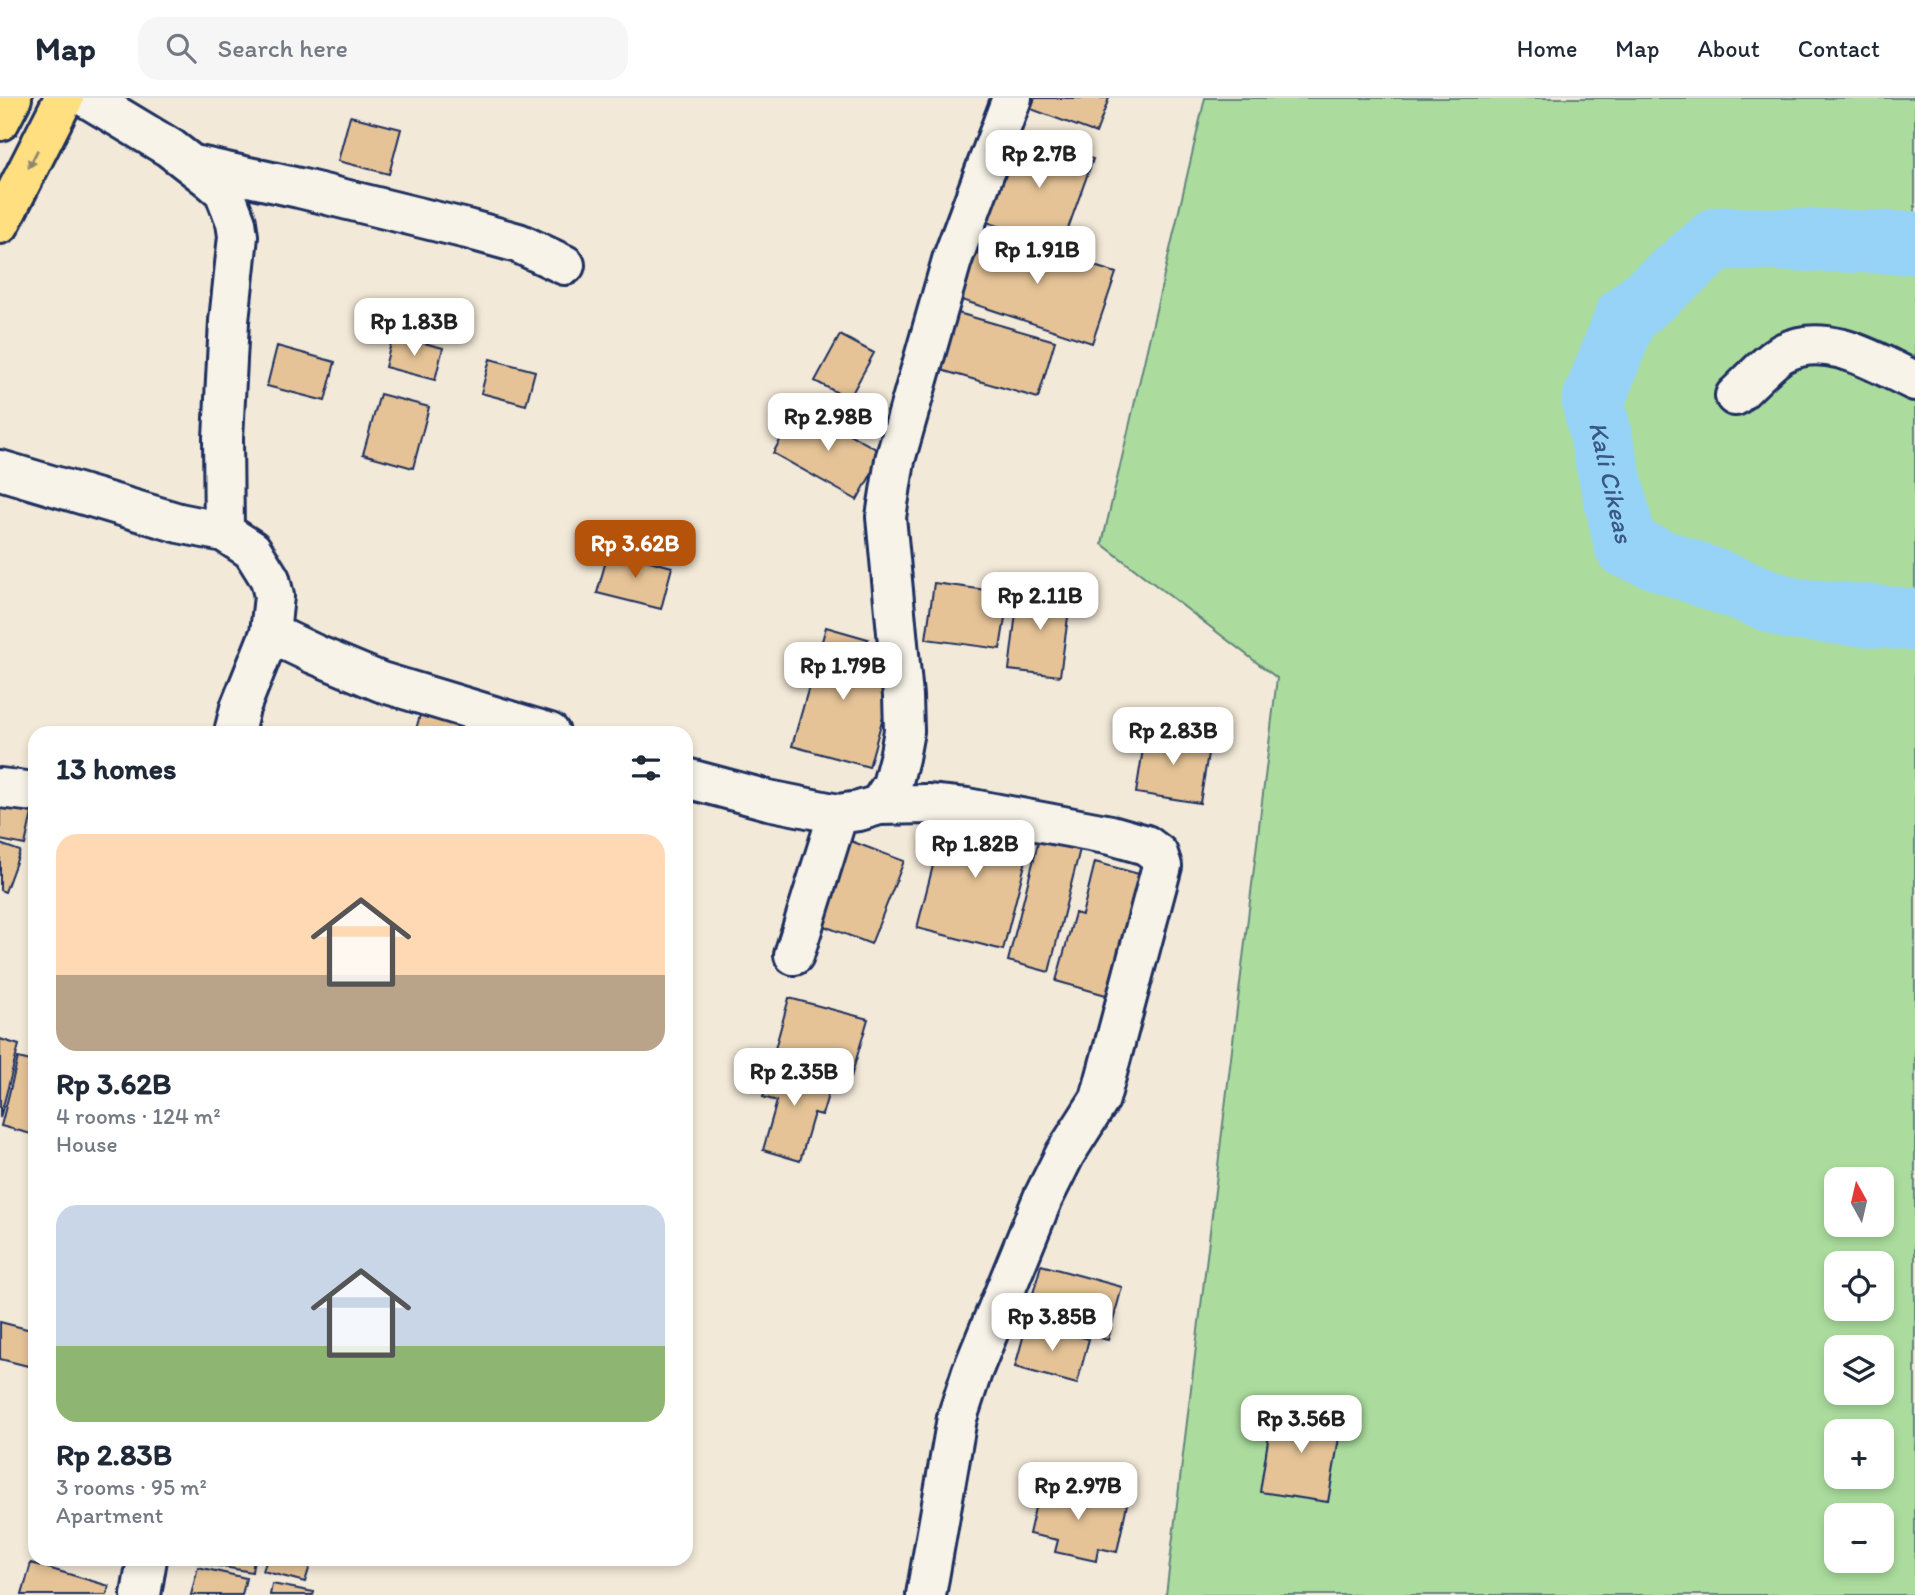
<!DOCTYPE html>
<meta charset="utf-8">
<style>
:root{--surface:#fff;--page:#f6f6f7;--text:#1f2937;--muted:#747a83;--line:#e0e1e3;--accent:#b45309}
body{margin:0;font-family:Itim,sans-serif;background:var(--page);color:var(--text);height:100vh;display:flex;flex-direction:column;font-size:26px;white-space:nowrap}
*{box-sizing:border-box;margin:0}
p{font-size:23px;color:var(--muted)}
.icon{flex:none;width:38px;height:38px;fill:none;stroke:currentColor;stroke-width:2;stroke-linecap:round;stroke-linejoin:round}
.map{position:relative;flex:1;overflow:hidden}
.panel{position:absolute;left:28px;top:628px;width:665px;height:840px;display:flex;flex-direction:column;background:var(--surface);border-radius:21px;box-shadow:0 4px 10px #0003}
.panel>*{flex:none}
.needle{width:46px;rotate:352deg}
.tools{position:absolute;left:1824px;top:1069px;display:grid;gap:14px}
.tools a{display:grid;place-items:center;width:70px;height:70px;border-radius:14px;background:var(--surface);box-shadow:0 4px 10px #0003;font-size:35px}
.price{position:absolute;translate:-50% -60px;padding:0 16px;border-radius:14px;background:#fff;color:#222;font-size:23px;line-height:46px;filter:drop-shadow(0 2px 4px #0008)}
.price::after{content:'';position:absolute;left:50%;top:42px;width:21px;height:16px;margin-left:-10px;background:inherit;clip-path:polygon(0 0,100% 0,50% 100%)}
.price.active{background:var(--accent);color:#fff}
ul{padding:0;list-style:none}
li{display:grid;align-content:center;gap:14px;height:371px;padding:0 28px}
li span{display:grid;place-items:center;height:217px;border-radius:21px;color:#555}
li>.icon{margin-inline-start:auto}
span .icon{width:126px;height:126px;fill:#fffc;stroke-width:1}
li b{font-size:30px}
h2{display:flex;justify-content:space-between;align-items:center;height:84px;padding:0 28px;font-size:30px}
header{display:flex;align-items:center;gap:42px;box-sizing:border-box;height:98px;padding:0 35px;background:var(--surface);border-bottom:2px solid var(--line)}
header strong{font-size:33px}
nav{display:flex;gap:38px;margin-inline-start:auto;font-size:24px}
.search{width:490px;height:63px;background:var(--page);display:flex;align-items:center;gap:18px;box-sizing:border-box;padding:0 24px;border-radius:21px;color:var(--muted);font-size:26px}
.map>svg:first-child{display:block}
.green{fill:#abdc9d;stroke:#63867e;stroke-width:2;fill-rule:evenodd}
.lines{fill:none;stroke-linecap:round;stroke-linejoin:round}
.river{stroke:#96d3f7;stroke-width:63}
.building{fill:#e5c397;stroke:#1b2f5e;stroke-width:2}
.minor-casing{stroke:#1b2f5e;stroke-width:44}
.major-casing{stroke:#1b2f5e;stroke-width:44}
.minor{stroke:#f7f3e8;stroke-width:38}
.major{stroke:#ffdf80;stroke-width:38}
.oneway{fill:#8d876f}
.labels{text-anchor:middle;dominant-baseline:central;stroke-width:7;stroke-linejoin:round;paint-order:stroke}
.water-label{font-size:26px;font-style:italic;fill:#3a5884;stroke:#f7f3e8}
</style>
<header>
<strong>Map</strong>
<div class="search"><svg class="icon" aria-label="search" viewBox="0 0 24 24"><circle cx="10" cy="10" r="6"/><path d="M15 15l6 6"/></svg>Search here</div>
<nav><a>Home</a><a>Map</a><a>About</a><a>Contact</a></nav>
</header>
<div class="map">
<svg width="1915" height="1497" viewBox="0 0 1915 1497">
<rect width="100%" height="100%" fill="#f3e9d8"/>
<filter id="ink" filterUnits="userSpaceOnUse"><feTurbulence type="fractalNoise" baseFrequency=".0143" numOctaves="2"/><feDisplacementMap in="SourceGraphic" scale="14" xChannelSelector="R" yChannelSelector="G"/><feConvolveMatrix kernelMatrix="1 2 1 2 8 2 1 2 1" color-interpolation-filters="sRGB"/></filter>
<g filter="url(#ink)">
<!-- green -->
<path class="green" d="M1205,0H1915V1497H1166L1277,580L1102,446ZM1836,1082H1881V1127H1836ZM1836,1166H1881V1211H1836ZM1836,1250H1881V1295H1836ZM1836,1334H1881V1379H1836ZM1836,1418H1881V1463H1836Z"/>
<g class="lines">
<!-- river -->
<path class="river" id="s1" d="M1915,145L1718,140L1626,218L1593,304L1626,449L1792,511L1915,522"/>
</g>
<!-- building -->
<path class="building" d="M1035,0H1109L1096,35L1031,11Z
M350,18L401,31L389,76L338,63Z
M1016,34L1093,61L1061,150L984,123Z
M982,132L1116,175L1092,245L959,201Z
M958,215L1055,243L1038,300L941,272Z
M393,237L443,250L435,282L385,269Z
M840,237L874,255L849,301L815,283Z
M277,248L335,264L325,303L267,288Z
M490,261L535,273L526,307L481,295Z
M380,296L429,309L413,370L363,356Z
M799,308L883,355L857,402L773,355Z
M609,452L672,469L661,511L597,495Z
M934,485L1009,495L1000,551L926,541Z
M1019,490L1071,497L1060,578L1009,572Z
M826,529L868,541L859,574L893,583L869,669L792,648Z
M422,610L462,620L458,635H415Z
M1146,632L1210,643L1200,705L1136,695Z
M0,708L32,715L25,747L0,742Z
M947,713L1033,735L1003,852L917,830Z
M1041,733L1082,743L1049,874L1008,863Z
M848,742L904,763L871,846L816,825Z
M0,746L20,753L5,794L0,792Z
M1095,764L1146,778L1113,899L1056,883L1075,815L1082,817Z
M789,900L868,921L851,979L773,958Z
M0,941L19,947L0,1020Z
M18,960L35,964V1037L1,1028Z
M774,963L833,980L822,1017L814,1015L800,1063L763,1052L777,1003L763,999Z
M1041,1167L1122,1189L1108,1242L1026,1221Z
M0,1224L35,1233V1244L28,1268L0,1261Z
M1027,1225L1089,1241L1077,1286L1015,1269Z
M1273,1310L1342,1322L1328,1404L1260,1394Z
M1040,1388L1127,1406L1117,1454L1098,1450L1096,1463L1055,1454L1058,1442L1029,1436Z
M195,1461H254L252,1474L195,1464Z
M267,1461H312L305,1484L263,1473Z
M31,1465L109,1488L107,1497H22Z
M198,1469L246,1480L242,1497H191Z
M272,1486L314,1494L313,1497H270Z"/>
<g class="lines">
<defs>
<path id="minor" d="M87,0L170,50L210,81L224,93L236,124L238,138L229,223L223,340L224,434
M194,67L299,90L467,131L518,145L565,167
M1735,298C1746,288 1773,259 1785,254C1828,233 1876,265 1915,283
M0,372L179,425L224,434L252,452L270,481L274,498L270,535L240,610L234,635
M270,535L314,556L381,584L550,635
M686,680L768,702L838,716L859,713L879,707L927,706L967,710L1111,737L1146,747L1158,756L1162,768L1100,1001L1065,1056L1043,1100L972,1274L957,1320L926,1497
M0,690L35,694
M879,707L892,687L899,660L904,633L903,598L886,419L895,362L952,162L1012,0
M794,857L838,716
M141,1497L147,1461"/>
<path id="major" d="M0,23L12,0
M0,126L64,0"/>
</defs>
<!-- minor casing -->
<use href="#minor" class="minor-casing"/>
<!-- major casing -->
<use href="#major" class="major-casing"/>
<!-- minor -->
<use href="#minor" class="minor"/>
<!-- major -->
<use href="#major" class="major"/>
</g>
<!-- one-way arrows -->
<defs><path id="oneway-solid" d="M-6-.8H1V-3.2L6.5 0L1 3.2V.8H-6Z" transform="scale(1.75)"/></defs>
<use class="oneway" href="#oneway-solid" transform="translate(33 61) rotate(117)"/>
</g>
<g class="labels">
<!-- water labels -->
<g class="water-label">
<text stroke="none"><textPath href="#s1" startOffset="492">Kali Cikeas</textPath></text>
</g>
</g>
</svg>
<div class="tools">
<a><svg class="needle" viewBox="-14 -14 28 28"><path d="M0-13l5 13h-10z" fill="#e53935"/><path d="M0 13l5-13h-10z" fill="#747a83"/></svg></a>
<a><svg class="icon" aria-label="locate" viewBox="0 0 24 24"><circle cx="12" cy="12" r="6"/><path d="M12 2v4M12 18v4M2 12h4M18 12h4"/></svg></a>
<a><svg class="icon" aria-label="layers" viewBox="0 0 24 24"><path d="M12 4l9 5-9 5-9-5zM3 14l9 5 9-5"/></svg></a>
<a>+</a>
<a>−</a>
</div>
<b class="price" style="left:1039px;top:92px">Rp 2.7B</b>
<b class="price" style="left:1037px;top:188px">Rp 1.91B</b>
<b class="price" style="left:414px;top:260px">Rp 1.83B</b>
<b class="price" style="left:828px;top:355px">Rp 2.98B</b>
<b class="price active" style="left:635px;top:482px">Rp 3.62B</b>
<b class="price" style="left:1040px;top:534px">Rp 2.11B</b>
<b class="price" style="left:843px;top:604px">Rp 1.79B</b>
<b class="price" style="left:1173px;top:669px">Rp 2.83B</b>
<b class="price" style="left:975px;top:782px">Rp 1.82B</b>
<b class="price" style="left:794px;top:1010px">Rp 2.35B</b>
<b class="price" style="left:1052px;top:1255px">Rp 3.85B</b>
<b class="price" style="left:1301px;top:1357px">Rp 3.56B</b>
<b class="price" style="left:1078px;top:1424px">Rp 2.97B</b>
<section class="panel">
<h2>13 homes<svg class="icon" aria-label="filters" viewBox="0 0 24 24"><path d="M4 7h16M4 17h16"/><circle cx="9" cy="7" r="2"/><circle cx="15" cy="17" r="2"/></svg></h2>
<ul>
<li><span style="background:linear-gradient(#ffd9b3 65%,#b9a48a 0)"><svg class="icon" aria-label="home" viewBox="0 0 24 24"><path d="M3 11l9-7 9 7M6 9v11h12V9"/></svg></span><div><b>Rp 3.62B</b><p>4 rooms · 124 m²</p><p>House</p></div></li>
<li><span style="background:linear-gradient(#c9d6e8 65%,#8fb573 0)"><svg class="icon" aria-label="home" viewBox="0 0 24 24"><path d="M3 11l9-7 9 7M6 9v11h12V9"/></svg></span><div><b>Rp 2.83B</b><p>3 rooms · 95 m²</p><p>Apartment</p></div></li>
</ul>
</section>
</div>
